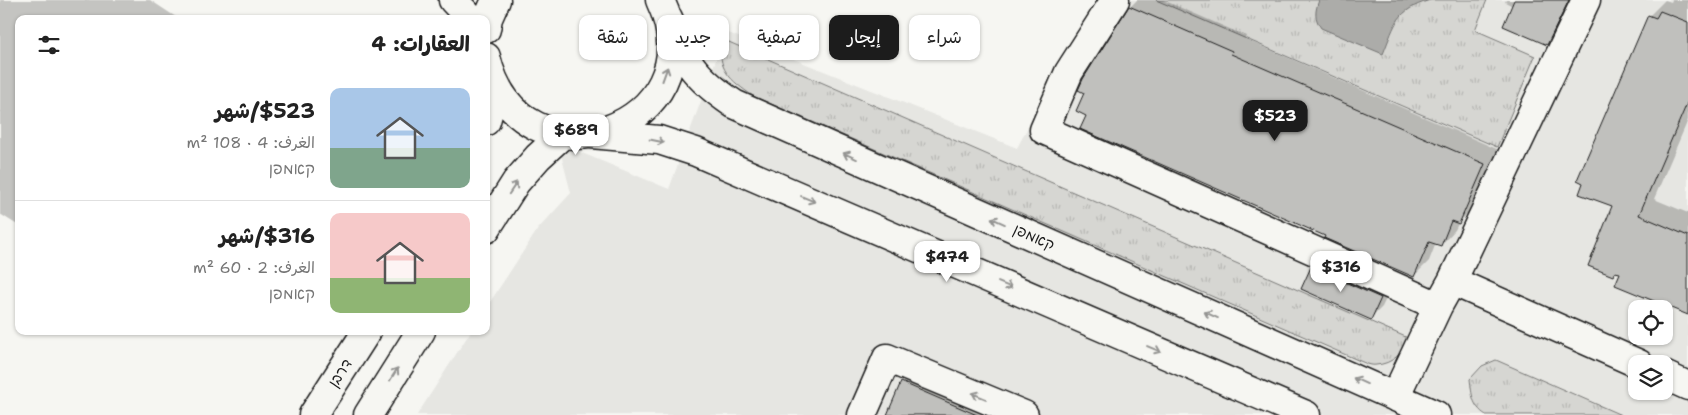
<!DOCTYPE html>
<html lang="ar">
<meta charset="utf-8">
<style>
:root{--surface:#fff;--page:#f6f6f6;--text:#222;--muted:#767676;--line:#e0e0e0;--accent:#1c1c1c}
body{margin:0;font-family:"Shantell Sans","Playpen Sans Arabic","Playpen Sans Hebrew",sans-serif;background:var(--page);color:var(--text);direction:rtl;height:100vh;display:flex;flex-direction:column;font-size:19px;white-space:nowrap}
*{box-sizing:border-box;margin:0}
p{font-size:16px;color:var(--muted)}
.icon{flex:none;width:28px;height:28px;fill:none;stroke:currentColor;stroke-width:2;stroke-linecap:round;stroke-linejoin:round}
.map{position:relative;flex:1;overflow:hidden;direction:ltr}
.sheet{position:absolute;left:15px;top:15px;width:475px;height:320px;display:flex;flex-direction:column;background:var(--surface);border-radius:10px;box-shadow:0 1px 4px #0004;direction:rtl}
.sheet>*{flex:none}
.guide{position:absolute;left:505px;top:15px;width:475px;height:45px;direction:rtl;display:flex;gap:10px}
.controls{position:absolute;left:1628px;top:300px;display:grid;gap:10px}
.controls a{display:grid;place-items:center;width:45px;height:45px;border-radius:10px;background:var(--surface);box-shadow:0 1px 4px #0004;font-size:25px}
.price{position:absolute;translate:-50% -42px;padding:0 11px;border-radius:10px;background:#fff;color:#222;font-size:16px;line-height:32px;filter:drop-shadow(0 1px 2px #0008)}
.price::after{content:'';position:absolute;left:50%;top:30px;width:15px;height:11px;margin-left:-8px;background:inherit;clip-path:polygon(0 0,100% 0,50% 100%)}
.price.current{background:var(--accent);color:#fff}
ul{padding:0;list-style:none}
li{display:flex;align-items:center;gap:15px;height:125px;padding:0 20px}
li+li{border-top:1px solid var(--line)}
li span{display:grid;place-items:center;flex:none;width:140px;height:100px;border-radius:10px;color:#555}
li>.icon{margin-inline-start:auto}
span .icon{width:60px;height:60px;fill:#fffc;stroke-width:1}
li b{font-size:21px}
h2{display:flex;justify-content:space-between;align-items:center;height:60px;padding:0 20px;font-size:21px}
.tag{padding:0 18px;border-radius:10px;background:var(--surface);box-shadow:0 1px 4px #0004;font-size:18px;line-height:45px}
.tag.current{background:var(--accent);color:#fff}
.map>svg:first-child{display:block}
.built{fill:#e6e6e2;fill-rule:evenodd}
.grass{fill:url(#grass-tufts);stroke:#797977}
.water{fill:#acaca9;stroke:#727271}
.shadow{fill:#0003}
.building{fill:#c0c0bd;stroke:#1c1c1c}
.lines{fill:none;stroke-linecap:round;stroke-linejoin:round}
.minor-casing{stroke:#1c1c1c;stroke-width:31}
.minor{stroke:#f6f6f2;stroke-width:28}
.oneway{stroke:#949492}
.labels{text-anchor:middle;dominant-baseline:central;stroke-width:4;stroke-linejoin:round;paint-order:stroke}
.street-label{font-size:15px;fill:#1c1c1c;stroke:#f6f6f2}
</style>
<div class="map">
<svg width="1688" height="415" viewBox="0 0 1688 415">
<defs>
<pattern id="grass-tufts" width="24" height="20" patternUnits="userSpaceOnUse" patternTransform="scale(1.25)"><rect width="24" height="20" fill="#d6d6d2"/><path d="M3 7l-1-3M5 7V3M7 7l1-3M15 17l-1-3M17 17v-4M19 17l1-3" fill="none" stroke="#b7b7b4"/></pattern>
</defs>
<rect width="100%" height="100%" fill="#f6f6f2"/>
<filter id="ink" filterUnits="userSpaceOnUse"><feTurbulence type="fractalNoise" baseFrequency=".02" numOctaves="2"/><feDisplacementMap in="SourceGraphic" scale="10" xChannelSelector="R" yChannelSelector="G"/><feConvolveMatrix kernelMatrix="1 2 1 2 8 2 1 2 1" color-interpolation-filters="sRGB"/></filter>
<g filter="url(#ink)">
<!-- built -->
<path class="built" d="M1104,0H1688V415H417L471,331H486V308L538,229L571,193L558,143L669,189L726,32L1017,148L1060,65ZM1636,309H1664V336H1636ZM1636,364H1664V391H1636Z"/>
<!-- grass -->
<path class="grass" d="M1156,0H1487L1475,30L1535,56L1497,147Z
M722,39L1408,338C1404,353 1392,364 1376,365C1371,366 1365,363 1360,361L753,96C730,80 716,69 722,39Z
M1496,360L1621,415H1486C1472,406 1472,395 1470,379L1482,366Z"/>
<!-- water -->
<path class="water" d="M1319,0H1430C1396,11 1396,22 1383,54L1321,28C1314,18 1315,11 1319,0Z"/>
<!-- shadow -->
<path class="shadow" d="M0,0H150L179,19H19V226L0,214Z
M1137,0H1163L1246,36L1245,39L1499,150L1473,208L1459,222L1455,230L1441,245L1436,243L1429,261L1414,276L1130,7Z
M1506,0H1575L1562,28L1547,43L1513,6L1505,2Z
M1665,0L1671,2L1672,0H1688V120L1654,199L1688,213V314L1622,273L1614,206L1649,16Z
M1324,255L1392,286L1382,307L1370,319L1303,288L1312,267Z
M918,367L1017,415H888L902,383Z"/>
<!-- building -->
<path class="building" d="M1514,0H1569L1547,45L1503,26Z
M1129,6L1232,51L1231,54L1485,164L1459,224L1451,221L1441,246L1429,242L1414,277L1324,238L1325,236L1080,129L1086,116L1076,111L1084,93L1078,90L1083,79Z
M1660,11L1688,22V101L1639,215L1688,236V315L1615,285L1620,273L1615,272L1613,276L1588,266L1612,206L1579,194L1583,183L1577,180L1648,15L1656,18Z
M1311,267L1381,298L1371,320L1301,289Z
M901,382L977,415H887Z"/>
<g class="lines">
<defs>
<path id="minor" d="M453,0L471,19
M1115,0L1069,72L1044,130L1438,306
M668,18C674,31 679,45 686,58C697,77 716,92 734,104L1436,415
M486,29L488,18L496,0
M486,57C520,199 720,127 660,0
M486,121L492,99L493,80
M591,134L659,140L696,152L1306,415
M486,229L516,182L538,157L563,134
M1452,281L1639,364
M1664,375L1688,386
M1395,397L1438,306L1452,281L1586,0
M313,415L367,331
M368,415L421,331
M862,415L887,358L1024,415"/>
</defs>
<!-- minor casing -->
<use href="#minor" class="minor-casing"/>
<!-- minor -->
<use href="#minor" class="minor"/>
</g>
<!-- one-way arrows -->
<defs><path id="oneway-shaft" d="M-6 0H5M1.5-3L5.5 0L1.5 3" fill="none" stroke-width="1.6" stroke-linecap="round" stroke-linejoin="round" transform="scale(1.25)"/></defs>
<g class="oneway">
<use href="#oneway-shaft" transform="translate(665 74) rotate(-70)"/>
<use href="#oneway-shaft" transform="translate(657 141) rotate(11)"/>
<use href="#oneway-shaft" transform="translate(850 156) rotate(-156)"/>
<use href="#oneway-shaft" transform="translate(513 188) rotate(-56)"/>
<use href="#oneway-shaft" transform="translate(808 199) rotate(23)"/>
<use href="#oneway-shaft" transform="translate(998 221) rotate(-156)"/>
<use href="#oneway-shaft" transform="translate(1005 285) rotate(23)"/>
<use href="#oneway-shaft" transform="translate(1211 315) rotate(-156)"/>
<use href="#oneway-shaft" transform="translate(1154 349) rotate(23)"/>
<use href="#oneway-shaft" transform="translate(394 374) rotate(-58)"/>
<use href="#oneway-shaft" transform="translate(1360 381) rotate(-156)"/>
<use href="#oneway-shaft" transform="translate(979 396) rotate(-157)"/>
</g>
</g>
<g class="labels">
<!-- street labels -->
<g class="street-label">
<text transform="translate(1034 237) rotate(24)">קאמפן</text>
<text transform="translate(340 373) rotate(-57)">דרבן</text>
</g>
</g>
</svg>
<div class="controls">
<a><svg class="icon" aria-label="locate" viewBox="0 0 24 24"><circle cx="12" cy="12" r="6"/><path d="M12 2v4M12 18v4M2 12h4M18 12h4"/></svg></a>
<a><svg class="icon" aria-label="layers" viewBox="0 0 24 24"><path d="M12 4l9 5-9 5-9-5zM3 14l9 5 9-5"/></svg></a>
</div>
<b class="price current" style="left:1275px;top:142px">$523</b>
<b class="price" style="left:576px;top:156px">$689</b>
<b class="price" style="left:947px;top:283px">$474</b>
<b class="price" style="left:1341px;top:293px">$316</b>
<div class="guide">
<a class="tag">شراء</a>
<a class="tag current">إيجار</a>
<a class="tag">تصفية</a>
<a class="tag">جديد</a>
<a class="tag">شقة</a>
</div>
<section class="sheet">
<h2>العقارات: 4<svg class="icon" aria-label="filters" viewBox="0 0 24 24"><path d="M4 7h16M4 17h16"/><circle cx="9" cy="7" r="2"/><circle cx="15" cy="17" r="2"/></svg></h2>
<ul>
<li><span style="background:linear-gradient(#a9c7e8 60%,#7fa58c 0)"><svg class="icon" aria-label="home" viewBox="0 0 24 24"><path d="M3 11l9-7 9 7M6 9v11h12V9"/></svg></span><div><b>$523/شهر</b><p>الغرف: 4 · 108 m²</p><p>קאמפן</p></div></li>
<li><span style="background:linear-gradient(#f6c9c9 65%,#8fb573 0)"><svg class="icon" aria-label="home" viewBox="0 0 24 24"><path d="M3 11l9-7 9 7M6 9v11h12V9"/></svg></span><div><b>$316/شهر</b><p>الغرف: 2 · 60 m²</p><p>קאמפן</p></div></li>
</ul>
</section>
</div>
